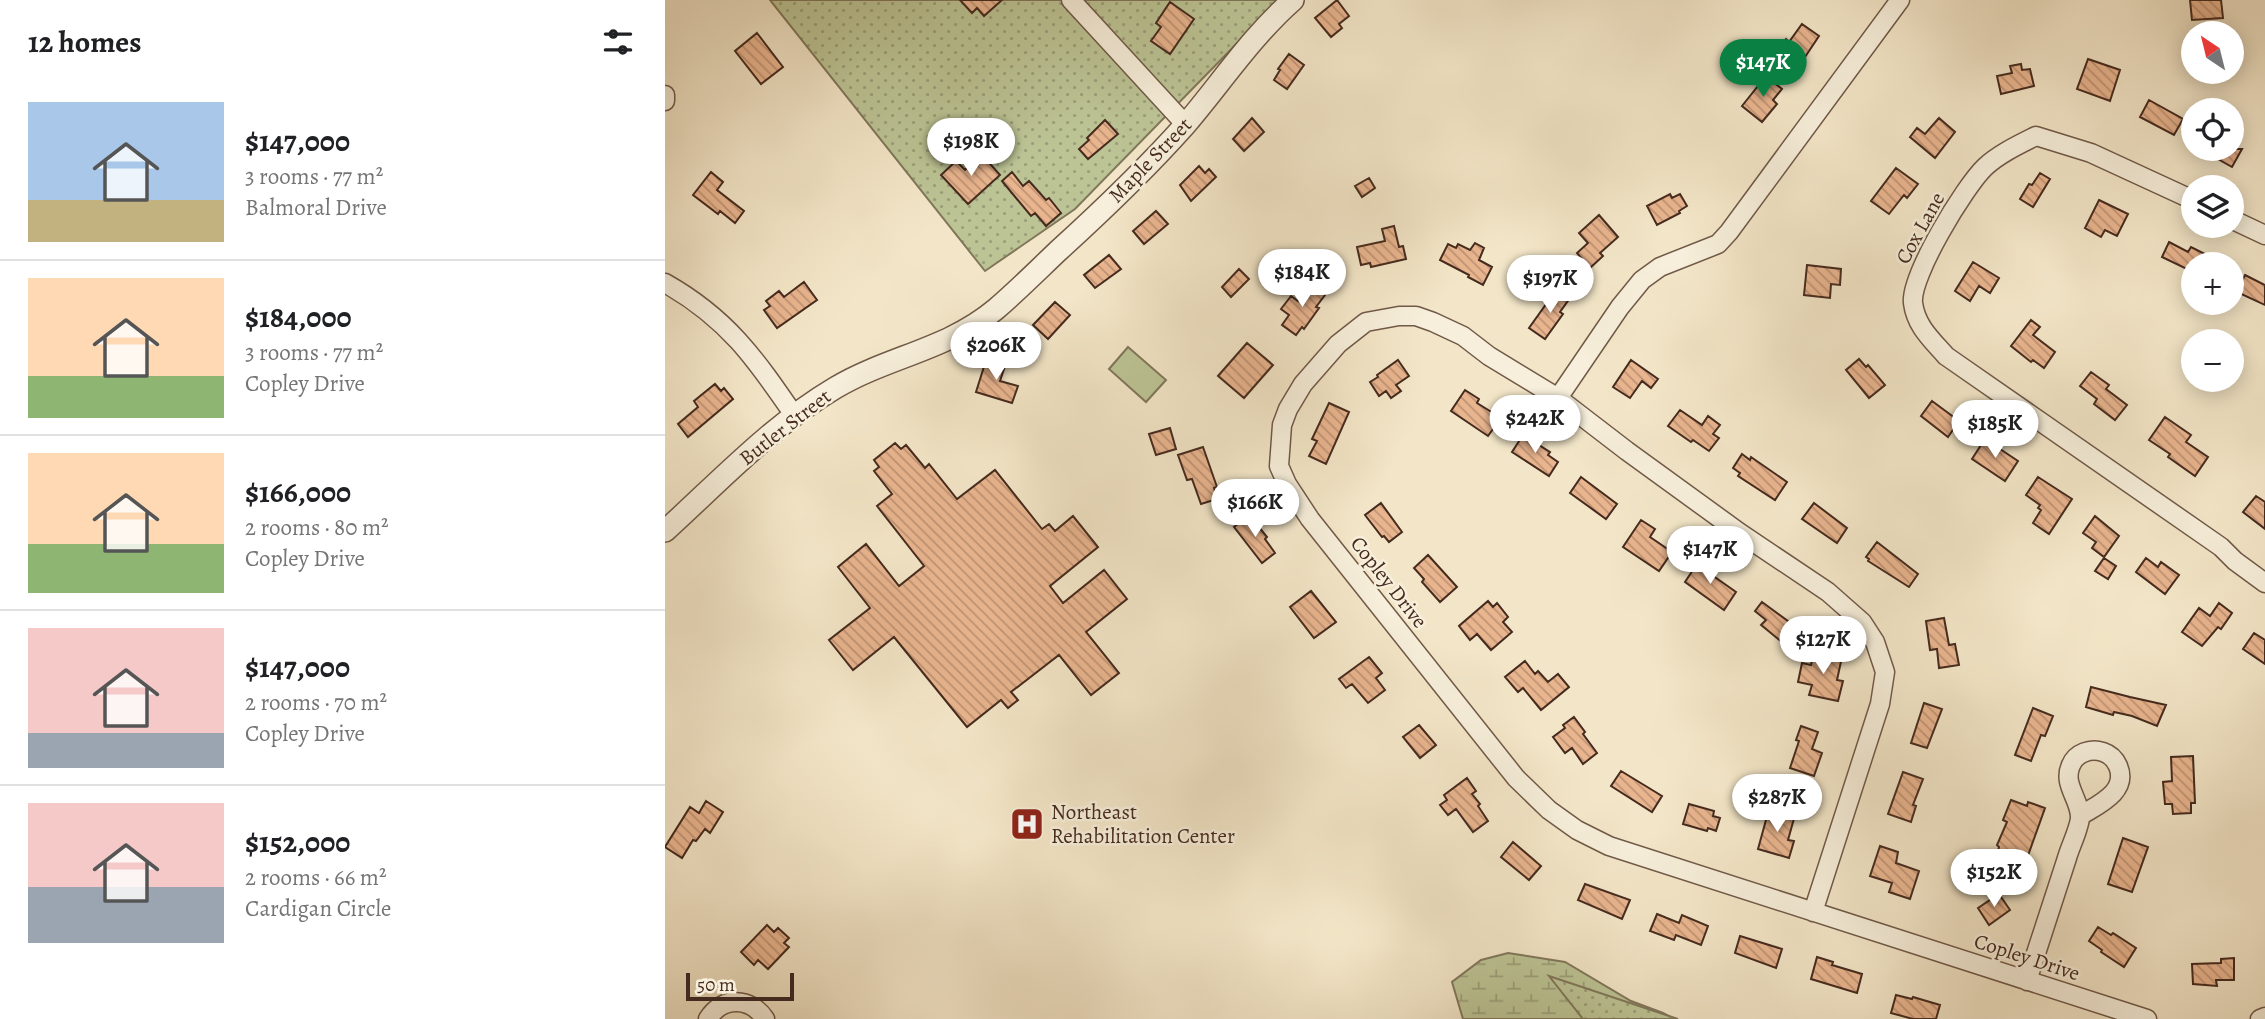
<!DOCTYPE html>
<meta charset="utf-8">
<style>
:root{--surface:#fff;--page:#f6f6f6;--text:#202124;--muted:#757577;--line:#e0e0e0;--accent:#0b8043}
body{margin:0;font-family:Alegreya,serif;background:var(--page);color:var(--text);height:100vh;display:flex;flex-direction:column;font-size:26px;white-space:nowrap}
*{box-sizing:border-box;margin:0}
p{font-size:23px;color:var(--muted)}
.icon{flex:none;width:38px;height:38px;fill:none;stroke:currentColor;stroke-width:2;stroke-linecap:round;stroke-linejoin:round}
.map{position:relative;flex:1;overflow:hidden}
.panel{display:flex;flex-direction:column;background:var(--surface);width:665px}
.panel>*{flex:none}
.needle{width:46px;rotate:325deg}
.tools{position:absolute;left:1516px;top:21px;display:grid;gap:14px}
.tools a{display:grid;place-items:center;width:63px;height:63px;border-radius:50%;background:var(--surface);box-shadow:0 4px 18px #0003;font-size:35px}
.scale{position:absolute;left:21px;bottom:18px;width:108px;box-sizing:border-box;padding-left:7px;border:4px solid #452a1e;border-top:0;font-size:19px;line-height:24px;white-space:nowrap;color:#452a1e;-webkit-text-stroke:5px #f7efdb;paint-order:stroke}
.price{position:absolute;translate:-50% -60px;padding:0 16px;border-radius:24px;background:#fff;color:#222;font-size:23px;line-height:46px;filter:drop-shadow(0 2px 4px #0008)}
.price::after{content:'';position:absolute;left:50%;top:42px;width:21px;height:16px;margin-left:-10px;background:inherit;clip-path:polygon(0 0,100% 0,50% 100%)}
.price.active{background:var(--accent);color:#fff}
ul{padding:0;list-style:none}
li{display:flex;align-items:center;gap:21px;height:175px;padding:0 28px}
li+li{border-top:2px solid var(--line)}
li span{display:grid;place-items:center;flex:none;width:196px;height:140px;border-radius:0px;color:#555}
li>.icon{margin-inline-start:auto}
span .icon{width:84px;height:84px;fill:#fffc;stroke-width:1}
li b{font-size:30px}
h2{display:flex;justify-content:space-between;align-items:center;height:84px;padding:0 28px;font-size:30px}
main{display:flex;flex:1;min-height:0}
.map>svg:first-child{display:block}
.grass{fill:#bcc495;stroke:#80775a;stroke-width:2}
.wetland{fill:url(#wetland-marsh);stroke:#80775a;stroke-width:2}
.park{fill:url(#park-dots);stroke:#80775a;stroke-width:2}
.building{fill:url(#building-back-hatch);stroke:#452a1e;stroke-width:2}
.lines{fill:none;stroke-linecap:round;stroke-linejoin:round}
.minor-casing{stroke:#705948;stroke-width:21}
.tertiary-casing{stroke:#705948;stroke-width:24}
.minor{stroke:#f7efdb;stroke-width:18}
.tertiary{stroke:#f7efdb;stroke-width:21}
.labels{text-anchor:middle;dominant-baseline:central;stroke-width:5;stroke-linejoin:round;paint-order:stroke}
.street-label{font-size:21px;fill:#452a1e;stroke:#f7efdb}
.poi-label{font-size:21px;fill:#452a1e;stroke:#f7efdb;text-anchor:start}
</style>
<main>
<section class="panel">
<h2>12 homes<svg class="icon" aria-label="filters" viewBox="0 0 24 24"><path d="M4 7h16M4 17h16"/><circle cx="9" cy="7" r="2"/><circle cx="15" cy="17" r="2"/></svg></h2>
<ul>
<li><span style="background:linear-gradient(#a9c7e8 70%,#c2b280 0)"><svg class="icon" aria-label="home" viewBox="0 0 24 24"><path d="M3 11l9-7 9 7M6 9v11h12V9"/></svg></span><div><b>$147,000</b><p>3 rooms · 77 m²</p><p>Balmoral Drive</p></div></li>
<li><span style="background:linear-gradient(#ffd9b3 70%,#8fb573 0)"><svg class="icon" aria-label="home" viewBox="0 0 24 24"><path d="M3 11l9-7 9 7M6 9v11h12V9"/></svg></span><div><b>$184,000</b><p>3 rooms · 77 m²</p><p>Copley Drive</p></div></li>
<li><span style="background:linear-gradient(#ffd9b3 65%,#8fb573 0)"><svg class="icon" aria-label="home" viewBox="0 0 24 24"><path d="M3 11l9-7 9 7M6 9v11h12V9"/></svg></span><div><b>$166,000</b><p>2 rooms · 80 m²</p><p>Copley Drive</p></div></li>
<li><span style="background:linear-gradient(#f6c9c9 75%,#9aa5b1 0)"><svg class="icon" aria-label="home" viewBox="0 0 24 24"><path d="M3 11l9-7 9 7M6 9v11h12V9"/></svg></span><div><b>$147,000</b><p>2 rooms · 70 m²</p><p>Copley Drive</p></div></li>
<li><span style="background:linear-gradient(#f6c9c9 60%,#9aa5b1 0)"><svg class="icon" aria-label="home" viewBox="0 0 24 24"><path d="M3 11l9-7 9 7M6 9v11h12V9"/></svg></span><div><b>$152,000</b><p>2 rooms · 66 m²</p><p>Cardigan Circle</p></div></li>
</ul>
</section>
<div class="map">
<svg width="1600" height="1019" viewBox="0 0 1600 1019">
<defs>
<pattern id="wetland-marsh" width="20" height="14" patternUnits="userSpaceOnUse" patternTransform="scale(1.75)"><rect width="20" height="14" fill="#bcc495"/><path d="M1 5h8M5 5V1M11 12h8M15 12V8" fill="none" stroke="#9b9f79"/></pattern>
<pattern id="park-dots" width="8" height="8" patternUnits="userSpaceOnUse" patternTransform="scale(1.75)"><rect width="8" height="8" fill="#bcc495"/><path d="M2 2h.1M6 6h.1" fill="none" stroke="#9b9f79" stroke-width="1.8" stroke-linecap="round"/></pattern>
<pattern id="building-back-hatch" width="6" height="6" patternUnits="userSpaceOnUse" patternTransform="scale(1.75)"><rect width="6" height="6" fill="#e9b58f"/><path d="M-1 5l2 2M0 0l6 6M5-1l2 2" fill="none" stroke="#bf9374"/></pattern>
</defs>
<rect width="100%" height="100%" fill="#f3e6c8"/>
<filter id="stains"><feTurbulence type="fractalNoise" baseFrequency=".00286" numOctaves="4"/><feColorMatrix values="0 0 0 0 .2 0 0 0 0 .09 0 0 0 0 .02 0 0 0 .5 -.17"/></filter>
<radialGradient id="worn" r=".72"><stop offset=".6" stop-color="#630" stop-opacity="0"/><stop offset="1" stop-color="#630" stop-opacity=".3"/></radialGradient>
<!-- grass -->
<path class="grass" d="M463,347L501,380L481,402L444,369Z"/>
<!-- wetland -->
<path class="wetland" d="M843,953L900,962L966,1001L998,1013L1009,1019H798L787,982L816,960Z"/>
<!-- park -->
<path class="park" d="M105,0H638L581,34L410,209L320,271Z
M884,976L1013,1019H918Z"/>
<!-- building -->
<path class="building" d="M295,0H337L319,16L312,8L307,13Z
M672,0L684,16L674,24L677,28L666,37L650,18Z
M1525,0H1556L1558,18L1527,20Z
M505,2L529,19L505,54L486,41L496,27L491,23Z
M1137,24L1154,36L1134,66L1112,51L1121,39L1124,42Z
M92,33L118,67L96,84L70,51Z
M624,54L639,65L622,89L609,80L615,70L613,69Z
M1423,59L1455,70L1445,101L1412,89Z
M1356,64L1357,70L1365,69L1369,86L1336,94L1332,76L1347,73L1345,66Z
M1101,76L1117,89L1108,100L1112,104L1097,122L1077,106Z
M1484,100L1518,119L1509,135L1475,117Z
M587,118L599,132L579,151L568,139Z
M1274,118L1290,132L1270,158L1245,137L1252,128L1260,134Z
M440,120L453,134L423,159L414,149L424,140L422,138Z
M1535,149H1577L1567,167Z
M317,155L335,175L303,204L276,175L291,161L300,170Z
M534,166L540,173L544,169L551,177L526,201L515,185Z
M1231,168L1253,184L1242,198L1239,195L1224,214L1206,201Z
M46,172L58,182L52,190L79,211L70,223L55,211L53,214L28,195Z
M347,172L358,186L364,181L381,200L384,198L396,213L381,226L370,213L366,216L337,181Z
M1375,173L1385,179L1368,207L1355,199L1364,184L1367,185Z
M704,178L710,188L697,197L690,186Z
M1005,194L1007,198L1015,194L1022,206L1014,211L1015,213L992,225L982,206Z
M1434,200L1463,214L1452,236L1440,230L1436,237L1420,228Z
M491,211L503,224L479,244L468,231Z
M934,215L953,237L935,253L938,256L925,268L912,253L923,243L914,233Z
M729,226L734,247L738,246L741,259L706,267L705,263L696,265L692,247L720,241L717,229Z
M1504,242L1523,252L1526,247L1560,264H1528V272L1497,257Z
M810,243L819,248L814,260L827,267L818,285L803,277L804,275L775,260L783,244L791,248L793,244L805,250Z
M444,255L456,269L430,288L419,275Z
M1308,262L1334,278L1325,293L1314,286L1305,301L1290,291Z
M1142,265L1176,269L1175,285L1166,284L1165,298L1139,295Z
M574,269L584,279L566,297L557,287Z
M1580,275L1600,285V305L1572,292Z
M139,282L152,300L112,328L99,310L105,306L101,301L114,291L119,297Z
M645,284L660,295L651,307L654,308L639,329L637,327L631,335L617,325L624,315L616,309L626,296L633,301Z
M892,289L905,298L895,312L898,314L880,339L864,328Z
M390,302L405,315L383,339L368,325Z
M1366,320L1375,327L1368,335L1390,352L1379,368L1368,360L1366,362L1346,346Z
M582,343L608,365L579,398L553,376Z
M322,357L341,363L335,381L353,386L347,403L311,392Z
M1194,359L1201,367L1203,365L1220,385L1204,398L1181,370Z
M733,360L744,376L731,385L736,391L726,398L721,391L714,396L705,382L713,377L712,375Z
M966,360L993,379L986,388L977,381L965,398L948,387Z
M1426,372L1444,385L1441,389L1462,405L1450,420L1429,404L1432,399L1415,386Z
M50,384L56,391L59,388L68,399L23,437L13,424L33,407L29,401Z
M800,390L814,399L812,403L836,418L823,436L786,411Z
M1267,401L1294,421L1283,437L1256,416Z
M664,403L684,412L661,464L644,456L652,441L647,439Z
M1015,410L1037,425L1043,416L1055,425L1048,434L1054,438L1044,451L1028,440L1026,442L1003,426Z
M1500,417L1526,435L1521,442L1543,457L1530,476L1503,457L1505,454L1484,440Z
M505,428L511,449L491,455L484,434Z
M858,435L885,452L883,455L893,462L884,476L847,452Z
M1320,439L1353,461L1340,481L1307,459Z
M230,443L236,449L241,445L260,468L264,464L292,499L330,470L377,529L384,524L390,531L408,516L433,547L385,586L398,603L439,570L462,599L421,632L454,673L426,695L394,655L346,692L353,700L343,708L336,700L302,727L229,637L188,670L164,640L205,608L173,567L201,544L234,586L259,566L212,506L227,494L209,471L214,467L209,460Z
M538,447L552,487L549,488L552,499L536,504L527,479L522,480L513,455Z
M1077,454L1085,460L1086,457L1122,482L1110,500L1073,476L1075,473L1068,468Z
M916,477L952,504L941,519L905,493Z
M1373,477L1407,499L1384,534L1368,523L1376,510L1373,508L1375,505L1361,495Z
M1591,496L1600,502V529L1578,512Z
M716,503L737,532L724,542L719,536L717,537L700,515Z
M1149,503L1182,528L1172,543L1137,519Z
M584,515L602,537L600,539L610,553L597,563L569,527Z
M1430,516L1454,536L1439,557L1427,548L1431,542L1418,533Z
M976,520L990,529L985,537L1007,552L994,571L958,547Z
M1212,542L1253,574L1244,587L1203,561L1204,559L1201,557Z
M763,555L792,587L775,602L757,582L759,579L749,568Z
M1439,558L1451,566L1443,579L1430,571Z
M1481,558L1493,567L1496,562L1514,575L1500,594L1471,572Z
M1034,561L1049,572L1047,575L1071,592L1059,610L1020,582Z
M646,591L671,622L649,638L625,607Z
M823,601L828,607L832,603L843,617L838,622L847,632L826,650L812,634L805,640L794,626Z
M1097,602L1131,627L1118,643L1096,625L1101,620L1090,611Z
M1554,603L1567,613L1556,629L1553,627L1537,646L1517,632L1534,608L1545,616Z
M1279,618L1284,645L1290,644L1294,665L1274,668L1272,649L1265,650L1261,621Z
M1589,633L1600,640V664L1578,649Z
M1149,651L1177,657L1172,680L1178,681L1173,701L1144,695L1147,685L1133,682L1137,663L1146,665Z
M704,657L717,673L711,678L720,690L703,703L687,684L681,688L674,679Z
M860,661L870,674L873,671L883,682L893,674L904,687L876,710L858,688L853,692L840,677Z
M1426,687L1465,697L1501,705L1492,726L1467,716L1449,712L1448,715L1421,707Z
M1259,703L1277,709L1262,748L1246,743Z
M1368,708L1388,716L1380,736L1376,735L1366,761L1350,755Z
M909,717L920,732L918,734L932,753L918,764L907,748L900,753L888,737L900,728L898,725Z
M754,725L771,745L755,758L738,737Z
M1136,726L1153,732L1147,749L1157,753L1149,776L1125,768L1134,741L1131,740Z
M1528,756L1530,803H1526V813L1508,814L1507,804H1500L1498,782L1507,781L1506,757Z
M956,771L997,796L987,812L946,786Z
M1238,772L1258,779L1248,805L1251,806L1246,822L1223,814Z
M802,778L811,791L807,794L815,804L813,806L823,821L808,832L791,809L783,815L775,805L782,800L779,795Z
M1346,800L1362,806L1363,802L1380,808L1360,864L1332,854L1334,847L1332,845L1342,822L1338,820Z
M41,801L58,812L45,833L40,829L31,841L28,840L17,858L0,847L25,807L34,813Z
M1024,804L1049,811L1048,816L1055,818L1051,831L1043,828L1042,831L1018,824Z
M1104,809L1130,815L1123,840L1129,841L1124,858L1093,849Z
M1458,838L1483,847L1467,892L1443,884Z
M848,842L876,866L864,880L836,857Z
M1215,846L1233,852L1231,863L1254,871L1245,899L1224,892L1227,883L1205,876Z
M920,884L965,900L957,919L913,900Z
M1334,894L1345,910L1324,925L1313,908Z
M992,914L1014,923L1017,915L1043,926L1036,945L1011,935L1009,940L985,931Z
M102,925L109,932L113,928L124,938L119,943L124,947L103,969L93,960L89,965L76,952Z
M1433,927L1446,935L1448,933L1471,948L1459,967L1436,952L1437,950L1424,941Z
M1075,936L1117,949L1111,968L1070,953Z
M1152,957L1168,962L1167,965L1197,974L1192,993L1146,979Z
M1569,958V980H1551L1552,986L1528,984L1527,964L1556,963V959Z
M1231,995L1247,999L1248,997L1275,1005L1271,1019H1248L1226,1013Z"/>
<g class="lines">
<defs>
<path id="minor" d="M406,0L520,124
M0,95V101
M1528,200L1426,153L1371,136C1353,145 1334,154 1320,167C1300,186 1245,276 1248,303C1251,326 1266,339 1281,356L1556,547L1570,561L1600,583
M1566,219L1600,235
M0,283C62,318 90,358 129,415
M893,398L955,307L977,280L995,267L1053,244L1064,232L1235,0
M1148,912L1215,704L1220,672L1210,642L1197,622L1163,592L1075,533L962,451L893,398L824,356L798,336L768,322L751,316H734L701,322L673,344L638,384L623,409L617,425L614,466L622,484L645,519L851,778L884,810L912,830L944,846L1482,1019
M1362,981C1375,940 1389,899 1402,858C1405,847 1415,827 1415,817C1415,799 1397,784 1406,765C1411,753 1425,748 1438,752C1444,754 1450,759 1453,766C1464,792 1432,805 1415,816
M43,1019C57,996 86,997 100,1019
M1595,1019L1600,1017"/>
<path id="tertiary" d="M0,531C54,482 106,426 170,388C224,356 282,350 331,309C352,291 372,271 393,251C437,211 481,169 521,124C556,83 587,36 628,0"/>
</defs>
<!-- minor casing -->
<use href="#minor" class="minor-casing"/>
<!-- tertiary casing -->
<use href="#tertiary" class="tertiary-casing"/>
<!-- minor -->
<use href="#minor" class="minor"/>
<!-- tertiary -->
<use href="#tertiary" class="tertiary"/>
</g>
<!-- icons -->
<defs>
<symbol id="hospital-square" viewBox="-11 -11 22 22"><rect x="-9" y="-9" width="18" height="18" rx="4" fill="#8f2418" stroke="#f7efdb"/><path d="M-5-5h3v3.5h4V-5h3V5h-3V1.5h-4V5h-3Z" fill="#fff"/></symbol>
</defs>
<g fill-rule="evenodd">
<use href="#hospital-square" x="343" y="805" width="38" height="38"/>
</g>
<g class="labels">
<!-- street labels -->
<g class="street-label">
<text transform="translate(485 160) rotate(-46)">Maple Street</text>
<text transform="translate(1255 228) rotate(-61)">Cox Lane</text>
<text transform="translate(120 427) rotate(-38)">Butler Street</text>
<text transform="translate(724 582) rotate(52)">Copley Drive</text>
<text transform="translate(1362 957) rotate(18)">Copley Drive</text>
</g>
<!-- poi labels -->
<g class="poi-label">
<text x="386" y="812">Northeast<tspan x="386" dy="24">Rehabilitation Center</tspan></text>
</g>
</g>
<rect width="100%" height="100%" filter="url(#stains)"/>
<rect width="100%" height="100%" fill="url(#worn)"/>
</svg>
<div class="tools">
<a><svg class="needle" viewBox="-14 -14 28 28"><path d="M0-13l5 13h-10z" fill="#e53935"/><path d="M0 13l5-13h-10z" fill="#757577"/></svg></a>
<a><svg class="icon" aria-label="locate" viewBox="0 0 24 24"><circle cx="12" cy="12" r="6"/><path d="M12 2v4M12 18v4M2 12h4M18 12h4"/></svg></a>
<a><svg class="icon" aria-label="layers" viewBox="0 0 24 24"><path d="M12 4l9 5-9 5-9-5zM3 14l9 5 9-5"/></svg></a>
<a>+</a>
<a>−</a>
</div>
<div class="scale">50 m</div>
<b class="price active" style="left:1098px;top:99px">$147K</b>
<b class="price" style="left:306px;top:178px">$198K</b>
<b class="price" style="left:637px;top:309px">$184K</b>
<b class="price" style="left:885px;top:315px">$197K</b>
<b class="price" style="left:331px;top:382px">$206K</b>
<b class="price" style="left:870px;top:455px">$242K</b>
<b class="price" style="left:1330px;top:460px">$185K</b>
<b class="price" style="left:590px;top:539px">$166K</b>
<b class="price" style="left:1045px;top:586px">$147K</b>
<b class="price" style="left:1158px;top:676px">$127K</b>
<b class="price" style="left:1112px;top:834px">$287K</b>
<b class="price" style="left:1329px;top:909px">$152K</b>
</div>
</main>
